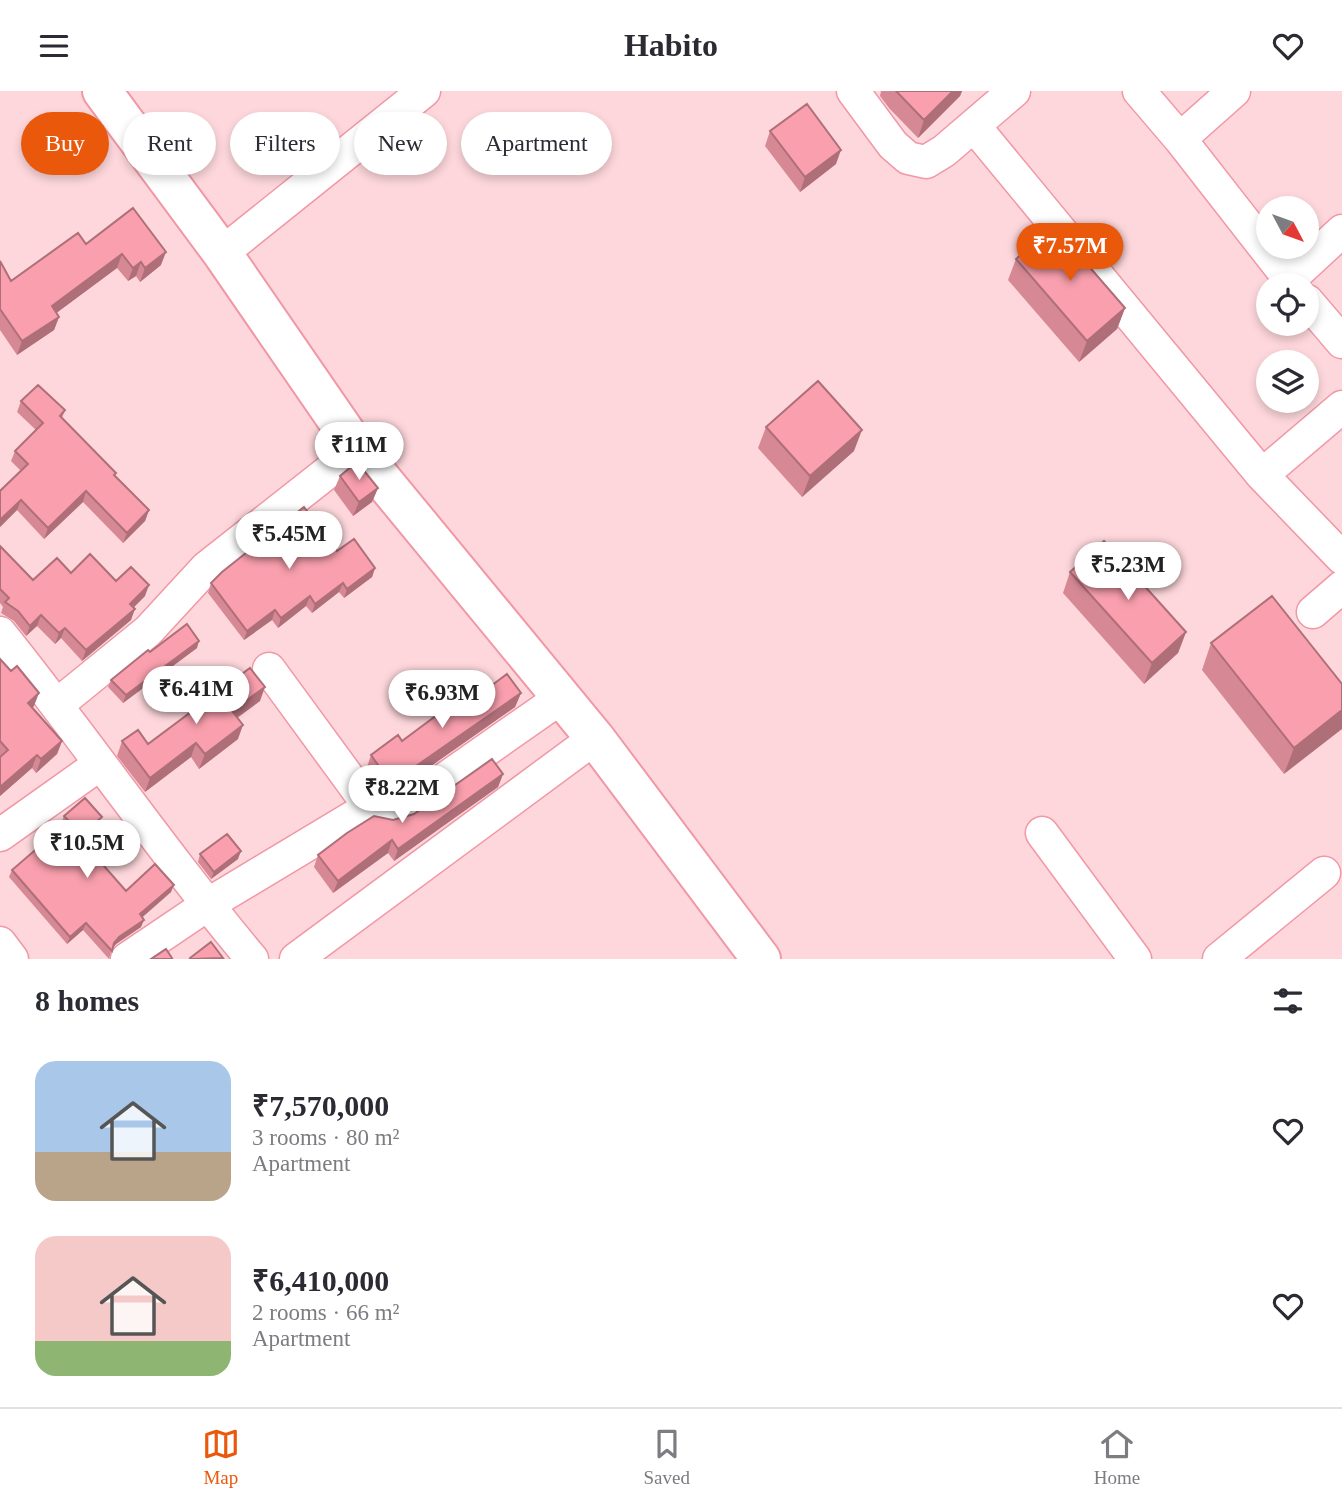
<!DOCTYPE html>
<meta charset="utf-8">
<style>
:root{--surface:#fff;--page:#f2f2f3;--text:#2b2b33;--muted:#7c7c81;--line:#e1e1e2;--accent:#ea580c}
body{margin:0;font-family:"Times New Roman",serif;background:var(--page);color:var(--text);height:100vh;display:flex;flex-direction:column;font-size:26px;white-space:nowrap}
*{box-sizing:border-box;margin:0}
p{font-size:23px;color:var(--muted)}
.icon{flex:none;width:38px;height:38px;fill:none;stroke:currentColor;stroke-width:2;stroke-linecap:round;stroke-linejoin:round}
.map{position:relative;height:868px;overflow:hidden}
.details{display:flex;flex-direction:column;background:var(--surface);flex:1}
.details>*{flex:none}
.top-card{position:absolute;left:21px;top:21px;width:700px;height:63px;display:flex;gap:14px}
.needle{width:46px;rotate:131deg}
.tools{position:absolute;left:1256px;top:105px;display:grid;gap:14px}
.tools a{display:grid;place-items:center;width:63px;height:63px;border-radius:50%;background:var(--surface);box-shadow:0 4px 10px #0003;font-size:35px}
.price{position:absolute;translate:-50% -60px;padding:0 16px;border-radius:24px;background:#fff;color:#222;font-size:23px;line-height:46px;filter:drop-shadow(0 2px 4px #0008)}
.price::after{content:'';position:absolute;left:50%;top:42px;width:21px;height:16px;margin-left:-10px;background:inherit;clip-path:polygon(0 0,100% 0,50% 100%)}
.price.selected{background:var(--accent);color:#fff}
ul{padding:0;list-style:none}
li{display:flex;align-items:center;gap:21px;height:175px;padding:0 35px}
li span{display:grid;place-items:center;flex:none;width:196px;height:140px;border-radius:21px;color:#555}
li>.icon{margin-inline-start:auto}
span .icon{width:84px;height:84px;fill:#fffc;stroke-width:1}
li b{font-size:30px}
h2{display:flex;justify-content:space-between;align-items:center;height:84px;padding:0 35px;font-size:30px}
.pill{padding:0 24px;border-radius:32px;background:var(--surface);box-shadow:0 4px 10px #0003;font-size:24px;line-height:63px}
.pill.selected{background:var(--accent);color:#fff}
header{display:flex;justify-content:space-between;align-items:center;height:91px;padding:0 35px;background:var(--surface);font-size:32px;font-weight:700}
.dock{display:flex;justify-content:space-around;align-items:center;height:98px;border-top:2px solid var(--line);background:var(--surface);font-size:19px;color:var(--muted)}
.dock a{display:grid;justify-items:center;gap:4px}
.dock .selected{color:var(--accent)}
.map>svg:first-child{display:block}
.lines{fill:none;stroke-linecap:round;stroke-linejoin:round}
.street-casing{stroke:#f197a5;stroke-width:35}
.secondary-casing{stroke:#f197a5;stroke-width:42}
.street{stroke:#fff;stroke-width:32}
.secondary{stroke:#fff;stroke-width:38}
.wall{fill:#d68995}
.shaded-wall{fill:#ae6f79}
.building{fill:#f99fad;stroke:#ae6f79;stroke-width:2}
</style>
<header><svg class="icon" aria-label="menu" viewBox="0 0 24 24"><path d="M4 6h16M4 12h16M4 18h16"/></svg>Habito<svg class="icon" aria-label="heart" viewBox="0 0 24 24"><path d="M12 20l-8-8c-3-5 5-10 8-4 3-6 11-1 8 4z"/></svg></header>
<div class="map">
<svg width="1342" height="868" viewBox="0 0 1342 868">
<rect width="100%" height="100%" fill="#fdd7db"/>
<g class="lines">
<defs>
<path id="street" d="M853,0L893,54L908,67L926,71L944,60L1014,0
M1139,0L1180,48L1294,194
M974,35L1262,384L1342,467
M1180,48L1234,0
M222,162L424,0
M1289,189L1342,140
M1307,210L1342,251
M1262,384L1342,316
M1313,521L1342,496
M0,542C86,649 164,763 252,868
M269,578L370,716C380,724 386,725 399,720L562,606
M57,614L148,540L206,477L357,358
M1042,742L1135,868
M0,744L100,673
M0,852L12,868
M127,868L207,814L370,716
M296,868L595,647
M1219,868L1324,782"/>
<path id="secondary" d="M102,0L222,162L357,358L595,647L761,868"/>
</defs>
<!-- street casing -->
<use href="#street" class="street-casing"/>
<!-- secondary casing -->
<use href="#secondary" class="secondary-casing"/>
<!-- street -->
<use href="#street" class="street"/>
<!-- secondary -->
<use href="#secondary" class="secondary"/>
</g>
<!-- wall -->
<path class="wall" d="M881,0H962L960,5L918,47L889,17L880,5Z
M770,40L836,73L800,101L765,55Z
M86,153L161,174L140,191L136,185L128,190L117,177L56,222L59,226L54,239L17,264L0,239V170L11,190Z
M1016,168L1125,217L1117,238L1079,271L1008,189Z
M21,310L65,319L62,327L115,385L149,419L145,430L123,452L83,411L44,448L17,419L0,436V400L21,380L11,370L15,360L36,339L17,321Z
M766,336L854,360L802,406L758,357Z
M340,385L378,397L372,411L353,425L334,399Z
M0,455L33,489L71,482L116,490L145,505L133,517L131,529L82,570L61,547L55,553L37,535L26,545L14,530L1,522L3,516L0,512Z
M337,460L375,477L372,486L344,507L339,501L312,522L306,515L278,537L272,529L244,549L208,502L211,492Z
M1070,481L1186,541L1178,562L1144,593L1063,502Z
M1211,552L1342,593L1284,683L1202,579Z
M197,557L123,612L108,596L111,589L150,561Z
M0,568L34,615L32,617L62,650L57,663L36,682L32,677L0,705Z
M521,602L515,616L391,703H383L366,679L371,664L402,650L459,619Z
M260,610L237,627L238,648L199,678L191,666L145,701L117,665L122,650L148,653Z
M503,683L498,696L394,770L388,762L333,802L314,776L318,764L393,729L414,723Z
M64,725L99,733L98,734L114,752L111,760L100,770L126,800L171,801L142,826L141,836L116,853L112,858L109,868L83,839L67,853L9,786L12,779L63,735L61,733Z
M200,763L238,768L211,788L198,771Z"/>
<!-- shaded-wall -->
<path class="shaded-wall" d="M953,0H962L960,5L918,47L924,29Z
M841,59L836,73L800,101L805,86Z
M166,161L161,174L140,191L145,177Z
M122,163L117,177L47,229L52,215Z
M141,171L136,185L128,190L133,177Z
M1125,217L1117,238L1079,271L1087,250Z
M59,226L54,239L17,264L22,250Z
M862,339L854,360L802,406L810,385Z
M378,397L372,411L353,425L359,411Z
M86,400L83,411L44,448L48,437Z
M21,409L17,419L0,436V429Z
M149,419L145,430L123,452L127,442Z
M375,477L372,486L344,507L347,498Z
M343,492L339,501L312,522L315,513Z
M149,494L145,505L126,524L130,513Z
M310,505L306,515L278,537L281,527Z
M135,518L131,529L82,570L86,559Z
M275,519L272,529L244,549L247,540Z
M41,524L37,535L26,545L30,535Z
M65,537L61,547L55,553L59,542Z
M1186,541L1178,562L1144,593L1152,572Z
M199,550L197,557L123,612L126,604Z
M265,596L260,610L227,634L232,620Z
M39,602L34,615L23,625L28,612Z
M521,602L515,616L391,703H383L388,688Z
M1342,619V638L1284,683L1294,657Z
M243,634L238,648L199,678L205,663Z
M62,650L57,663L36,682L41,668Z
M196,652L191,666L145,701L150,687Z
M37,664L32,677L0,705V696Z
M503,683L498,696L394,770L398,758Z
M392,749L388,762L333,802L338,790Z
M114,752L111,760L94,775L97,767Z
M241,760L238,768L211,788L214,781Z
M174,794L171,801L137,831L140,823Z
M144,829L141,836L116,853L111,859L114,852L119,846Z
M86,832L83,839L67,853L70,846Z"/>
<!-- building -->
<path class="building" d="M896,0H953L924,29Z
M807,13L841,59L805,86L770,40Z
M133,117L166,161L145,177L141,171L133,177L122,163L52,215L59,226L22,250L0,218V170L11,190L78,142L86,153Z
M1054,135L1125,217L1087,250L1016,168Z
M818,290L862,339L810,385L766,336Z
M38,294L65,319L60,325L116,382L114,384L149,419L127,442L86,400L48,437L21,409L0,429V400L28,373L15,360L43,332L21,310Z
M357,371L378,397L359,411L340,385Z
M304,416L337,460L354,448L375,477L347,498L343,492L315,513L310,505L281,527L275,519L247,540L211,492L222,481Z
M1104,450L1186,541L1152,572L1070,481Z
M0,455L33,489L57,467L71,482L90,463L116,490L131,476L149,494L130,513L135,518L86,559L65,537L59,542L41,524L30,535L18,520L5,511L9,507L0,498Z
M1272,505L1342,593V619L1294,657L1211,552Z
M187,533L199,550L126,604L111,589L148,559L150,561Z
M0,568L11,580L17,575L39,602L28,612L62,650L41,668L37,664L0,696V666L8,659L0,650Z
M250,577L265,596L232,620L243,634L205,663L196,652L150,687L122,650L138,639L148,653Z
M507,583L521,602L396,689L388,688L371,664L398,644L402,650L453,612L459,619Z
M492,668L503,683L398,758L392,749L338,790L318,764L347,742L374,725L393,729L414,723Z
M85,707L102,726L95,732L114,752L97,767L126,800L155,773L174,794L140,823L144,829L119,846L114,852L112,860L86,832L70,846L12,779L69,730L64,725Z
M227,743L241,760L214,781L200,763Z
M211,851L223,867L191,868L190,867Z
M166,858L172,867L170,868H151Z"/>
</svg>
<div class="tools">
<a><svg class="needle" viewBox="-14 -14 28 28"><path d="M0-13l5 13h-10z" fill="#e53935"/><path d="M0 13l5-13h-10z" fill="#7c7c81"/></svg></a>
<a><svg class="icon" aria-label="locate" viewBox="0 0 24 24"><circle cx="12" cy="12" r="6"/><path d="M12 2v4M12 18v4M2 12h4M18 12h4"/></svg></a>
<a><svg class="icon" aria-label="layers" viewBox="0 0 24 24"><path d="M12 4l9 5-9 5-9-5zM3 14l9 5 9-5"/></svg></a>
</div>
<b class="price selected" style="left:1070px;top:192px">₹7.57M</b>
<b class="price" style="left:359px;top:391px">₹11M</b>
<b class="price" style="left:289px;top:480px">₹5.45M</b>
<b class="price" style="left:1128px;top:511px">₹5.23M</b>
<b class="price" style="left:196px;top:635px">₹6.41M</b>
<b class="price" style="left:442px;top:639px">₹6.93M</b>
<b class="price" style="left:402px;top:734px">₹8.22M</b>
<b class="price" style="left:87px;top:789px">₹10.5M</b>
<div class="top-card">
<a class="pill selected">Buy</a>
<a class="pill">Rent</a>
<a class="pill">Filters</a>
<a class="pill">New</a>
<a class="pill">Apartment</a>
</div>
</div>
<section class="details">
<h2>8 homes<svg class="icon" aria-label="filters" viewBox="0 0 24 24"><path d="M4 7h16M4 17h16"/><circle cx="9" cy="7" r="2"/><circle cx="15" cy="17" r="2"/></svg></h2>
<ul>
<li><span style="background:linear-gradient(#a9c7e8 65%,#b9a48a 0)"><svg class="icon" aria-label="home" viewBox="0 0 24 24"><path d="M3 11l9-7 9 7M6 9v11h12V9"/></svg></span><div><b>₹7,570,000</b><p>3 rooms · 80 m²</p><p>Apartment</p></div><svg class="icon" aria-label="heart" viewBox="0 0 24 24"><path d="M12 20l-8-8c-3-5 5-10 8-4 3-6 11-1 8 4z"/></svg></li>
<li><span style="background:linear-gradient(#f6c9c9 75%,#8fb573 0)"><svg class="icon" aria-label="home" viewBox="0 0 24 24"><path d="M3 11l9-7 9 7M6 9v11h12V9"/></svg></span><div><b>₹6,410,000</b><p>2 rooms · 66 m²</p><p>Apartment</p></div><svg class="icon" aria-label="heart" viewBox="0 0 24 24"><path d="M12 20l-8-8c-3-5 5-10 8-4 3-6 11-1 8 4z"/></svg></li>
</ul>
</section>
<nav class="dock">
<a class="selected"><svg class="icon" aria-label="map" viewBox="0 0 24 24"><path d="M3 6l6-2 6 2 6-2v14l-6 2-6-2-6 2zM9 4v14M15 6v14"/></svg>Map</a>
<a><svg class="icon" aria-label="saved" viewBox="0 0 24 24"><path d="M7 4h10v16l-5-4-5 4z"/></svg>Saved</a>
<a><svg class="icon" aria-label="home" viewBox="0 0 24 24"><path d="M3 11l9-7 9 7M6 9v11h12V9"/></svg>Home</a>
</nav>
